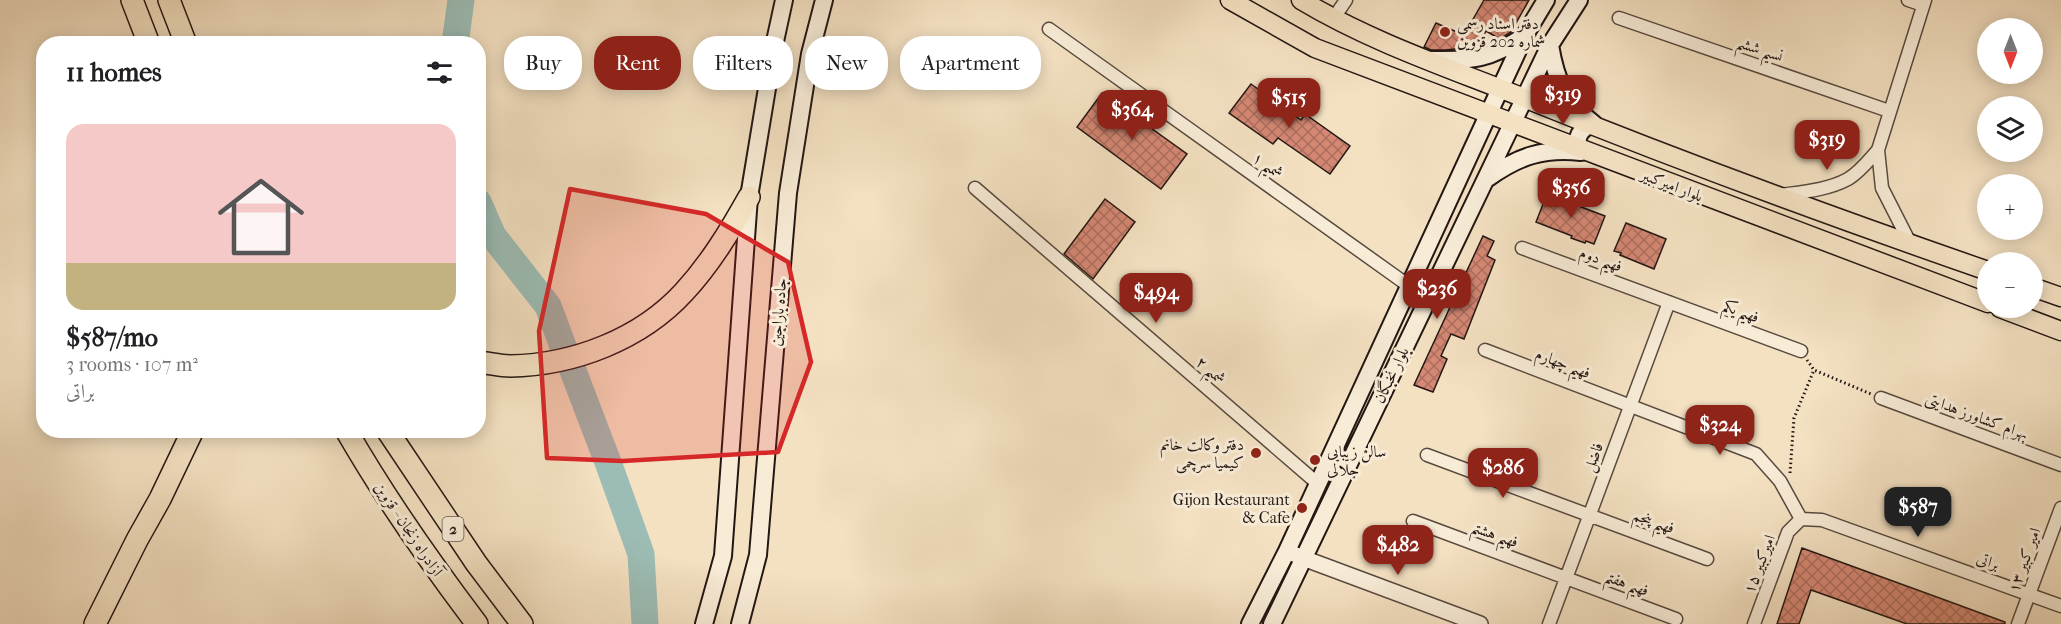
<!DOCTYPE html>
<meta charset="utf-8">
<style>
:root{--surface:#fff;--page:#f2f2f2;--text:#202124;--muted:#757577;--line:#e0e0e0;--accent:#8f2418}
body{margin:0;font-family:"IM FELL French Canon",Amiri,serif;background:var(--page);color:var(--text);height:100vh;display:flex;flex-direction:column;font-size:22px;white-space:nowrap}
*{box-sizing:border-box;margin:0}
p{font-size:20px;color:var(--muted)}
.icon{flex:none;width:33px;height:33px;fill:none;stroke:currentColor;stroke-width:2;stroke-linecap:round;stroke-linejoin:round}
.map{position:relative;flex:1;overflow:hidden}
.panel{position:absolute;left:36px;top:36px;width:450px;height:402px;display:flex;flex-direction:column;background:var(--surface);border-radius:24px;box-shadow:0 3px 15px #0003}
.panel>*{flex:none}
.banner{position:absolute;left:504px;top:36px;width:570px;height:54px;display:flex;gap:12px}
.needle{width:39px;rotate:180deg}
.tools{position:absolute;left:1977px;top:18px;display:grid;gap:12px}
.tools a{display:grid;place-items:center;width:66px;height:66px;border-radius:50%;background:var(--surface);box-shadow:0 3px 15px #0003;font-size:30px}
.price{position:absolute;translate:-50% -51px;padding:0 14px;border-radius:12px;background:var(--accent);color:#fff;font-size:20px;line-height:39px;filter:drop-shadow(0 2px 3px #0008)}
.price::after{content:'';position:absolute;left:50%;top:36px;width:18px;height:14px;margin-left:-9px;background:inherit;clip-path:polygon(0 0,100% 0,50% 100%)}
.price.active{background:#222;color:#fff}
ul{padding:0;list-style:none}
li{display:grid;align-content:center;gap:12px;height:318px;padding:0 30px}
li+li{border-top:2px solid var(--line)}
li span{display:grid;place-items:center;height:186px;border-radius:18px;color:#555}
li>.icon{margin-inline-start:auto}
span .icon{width:108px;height:108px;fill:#fffc;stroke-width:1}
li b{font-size:26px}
h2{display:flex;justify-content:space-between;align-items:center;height:72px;padding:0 30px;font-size:26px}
.chip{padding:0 21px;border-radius:24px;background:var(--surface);box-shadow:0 3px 15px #0003;font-size:21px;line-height:54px}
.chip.active{background:var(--accent);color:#fff}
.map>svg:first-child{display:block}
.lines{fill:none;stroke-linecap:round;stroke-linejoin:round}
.river{stroke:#9cbdb5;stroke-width:27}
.building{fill:url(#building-cross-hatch);stroke:#231713;stroke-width:1.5}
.minor-casing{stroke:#574a3f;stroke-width:15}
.tertiary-casing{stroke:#574a3f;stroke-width:18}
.secondary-casing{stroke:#231713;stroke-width:20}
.primary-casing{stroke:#231713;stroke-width:21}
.motorway-casing{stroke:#231713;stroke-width:24}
.path{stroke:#231713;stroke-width:3;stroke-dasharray:1.5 3;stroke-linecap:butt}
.minor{stroke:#f8ecd7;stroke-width:12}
.tertiary{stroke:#f8ecd7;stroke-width:15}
.secondary{stroke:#f8ecd7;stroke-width:16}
.primary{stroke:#f4e1c2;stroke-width:18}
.motorway{stroke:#f4e1c2;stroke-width:21}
.marked{fill:#d62828;fill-opacity:0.2;stroke:#d62828;stroke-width:4.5;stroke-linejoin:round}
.poi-dot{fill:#8f2418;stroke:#f8ecd7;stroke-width:2}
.labels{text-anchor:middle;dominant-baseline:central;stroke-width:6;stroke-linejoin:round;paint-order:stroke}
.shield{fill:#f8ecd7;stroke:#63574e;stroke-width:1.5}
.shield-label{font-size:15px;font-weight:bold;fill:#231713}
.poi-label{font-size:16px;fill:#231713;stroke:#f8ecd7;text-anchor:start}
.street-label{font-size:16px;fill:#231713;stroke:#f8ecd7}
</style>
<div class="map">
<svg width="2061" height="624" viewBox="0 0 2061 624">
<defs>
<pattern id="building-cross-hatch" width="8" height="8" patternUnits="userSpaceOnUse" patternTransform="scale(1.5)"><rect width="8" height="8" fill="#d58874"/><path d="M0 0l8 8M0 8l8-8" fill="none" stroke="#ac6e5e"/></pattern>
</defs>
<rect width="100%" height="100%" fill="#f4e1c2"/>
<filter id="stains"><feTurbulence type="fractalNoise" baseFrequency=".00333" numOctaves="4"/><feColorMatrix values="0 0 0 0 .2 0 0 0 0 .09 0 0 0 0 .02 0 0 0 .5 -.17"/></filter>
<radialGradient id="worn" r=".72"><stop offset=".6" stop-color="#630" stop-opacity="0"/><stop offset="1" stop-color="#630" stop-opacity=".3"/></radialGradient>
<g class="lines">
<!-- river -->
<path class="river" d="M455,44L461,0
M478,202L493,236L548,306L564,349
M572,368L609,465L641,554L645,624"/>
</g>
<!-- building -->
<path class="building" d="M1484,0H1529L1511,32L1500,39L1486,31L1478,47L1445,50H1431L1424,47L1436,23L1464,35Z
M1251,84L1301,120L1305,114L1350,146L1330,174L1278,138L1273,144L1229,113Z
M1102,93L1187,154L1161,189L1077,127Z
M1547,194L1605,216L1594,244L1586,241L1585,243L1571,238L1572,236L1536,222Z
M1105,199L1135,222L1093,279L1064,254Z
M1626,223L1666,239L1654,269L1620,255L1621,253L1614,251Z
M1483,236L1494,241L1487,256L1495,260L1464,339L1451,334L1441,356L1447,359L1433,392L1414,385Z
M1802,548L1945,600L2005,622V624H1907L1811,590L1799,624H1777Z"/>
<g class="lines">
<defs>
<path id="minor" d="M1908,0L1923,5
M1619,18L1889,111
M1333,19L1346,0
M1049,29L1409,286
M975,188L1317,483
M1780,195C1802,192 1828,190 1848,179C1860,172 1869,160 1878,150
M1911,245L1882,188L1878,150L1925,0
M1522,248L1801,351
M1485,350L1756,454L1780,481L1801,519
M1881,398L2061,465
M1427,455L1707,559
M1801,519L1822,520L2061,606
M1413,521L1676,619
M1549,624L1669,302
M1754,624L1788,532L1801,519
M2018,624L2061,508"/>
<path id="tertiary" d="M1287,551L1303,558L1480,624"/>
<path id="secondary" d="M1550,45C1556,81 1565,102 1594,124
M1430,60C1473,60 1488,61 1524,36
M1579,149C1575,138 1580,129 1591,125
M1488,178C1519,156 1543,148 1581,152
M704,624L723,556L749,197L774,46L784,0
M740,624L758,555L788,193L810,54L824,0
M1250,624L1287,551L1500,89L1525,35L1546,0
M1272,624L1550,45L1579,0"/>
<path id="primary" d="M1230,0L1315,48L1988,303
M1301,0C1371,42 1449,68 1524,98C1677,160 1832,217 1988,271
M2032,287L2061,297
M2000,308L2061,331"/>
<path id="motorway" d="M132,0L149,44
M169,0L186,44
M478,362C489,363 500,366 510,366C574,365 641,339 684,292C710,264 730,231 749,197
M346,430C385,498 430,562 477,624
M387,430L476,563L522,624
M95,624L137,540L160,499L193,430"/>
</defs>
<!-- minor casing -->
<use href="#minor" class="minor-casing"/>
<!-- tertiary casing -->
<use href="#tertiary" class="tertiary-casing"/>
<!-- secondary casing -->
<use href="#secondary" class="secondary-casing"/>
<!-- primary casing -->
<use href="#primary" class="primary-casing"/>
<!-- motorway casing -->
<use href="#motorway" class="motorway-casing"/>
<!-- path -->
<path class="path" d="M1807,360L1814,370L1871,394
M1790,473L1794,418L1814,370"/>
<!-- minor -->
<use href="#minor" class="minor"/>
<!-- tertiary -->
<use href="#tertiary" class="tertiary"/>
<!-- secondary -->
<use href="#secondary" class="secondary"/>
<!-- primary -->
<use href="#primary" class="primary"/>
<!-- motorway -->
<use href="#motorway" class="motorway"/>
</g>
<!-- marked area -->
<path class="marked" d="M570,189L706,214L788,262L811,362L778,452L623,461L547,458L539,331Z"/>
<!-- markers -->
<g class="poi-dot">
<circle cx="1445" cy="32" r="6"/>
<circle cx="1256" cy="453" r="6"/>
<circle cx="1315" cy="460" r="6"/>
<circle cx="1302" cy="508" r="6"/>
</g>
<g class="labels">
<!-- shield labels -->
<rect class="shield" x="442.5" y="517" width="21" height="24" rx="4.5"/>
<g class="shield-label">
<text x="453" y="529">2</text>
</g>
<!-- poi labels -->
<g class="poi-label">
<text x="1457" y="23">دفتر اسناد رسمی<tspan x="1457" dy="18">شماره 202 قزوین</tspan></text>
<text x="1244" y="444" text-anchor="end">دفتر وکالت خانم<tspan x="1244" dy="18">کیمیا سرچمی</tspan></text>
<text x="1327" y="451">سالن زیبایی<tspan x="1327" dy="18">جلالی</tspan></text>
<text x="1290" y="499" text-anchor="end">Gijon Restaurant<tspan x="1290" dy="18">&amp; Cafe</tspan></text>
</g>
<!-- street labels -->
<g class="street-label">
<text transform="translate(1760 49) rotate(19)">نسیم ششم</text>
<text transform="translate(1268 165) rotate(35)">شمیم ۱</text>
<text transform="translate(1672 185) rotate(21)">بلوار امیرکبیر</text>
<text transform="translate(1601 259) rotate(20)">فهیم دوم</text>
<text transform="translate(1741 311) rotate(20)">فهیم یکم</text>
<text transform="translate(778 312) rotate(-85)">جاده باراجین</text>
<text transform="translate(1563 363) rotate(21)">فهیم چهارم</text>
<text transform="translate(1211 370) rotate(41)">شمیم ۲</text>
<text transform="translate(1391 375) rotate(-64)">بلوار نخبگان</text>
<text transform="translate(1977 416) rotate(20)">بهرام کشاورز هدایتی</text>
<text transform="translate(1593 457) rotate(-69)">فاضل</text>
<text transform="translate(1654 521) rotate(20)">فهیم پنجم</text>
<text transform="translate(409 529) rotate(56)">آزادراه زنجان - قزوین</text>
<text transform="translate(1495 534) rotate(20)">فهیم هشتم</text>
<text transform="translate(2024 560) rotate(-70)">امیر کبیر ۱۳</text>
<text transform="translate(1988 561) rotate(20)">براتی</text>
<text transform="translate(1759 564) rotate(-69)">امیرکبیر ۱۵</text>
<text transform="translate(1627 583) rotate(20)">فهیم هفتم</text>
</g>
</g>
<rect width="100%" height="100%" filter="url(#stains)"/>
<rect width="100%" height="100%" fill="url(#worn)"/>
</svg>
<div class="tools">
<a><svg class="needle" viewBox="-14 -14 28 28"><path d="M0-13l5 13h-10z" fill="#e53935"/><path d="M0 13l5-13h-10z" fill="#757577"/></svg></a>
<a><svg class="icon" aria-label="layers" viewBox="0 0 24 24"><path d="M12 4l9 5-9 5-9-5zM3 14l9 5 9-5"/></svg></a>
<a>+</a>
<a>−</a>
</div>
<b class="price" style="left:1563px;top:126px">$319</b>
<b class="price" style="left:1289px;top:129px">$515</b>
<b class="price" style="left:1132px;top:141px">$364</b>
<b class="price" style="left:1827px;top:171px">$319</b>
<b class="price" style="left:1571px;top:219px">$356</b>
<b class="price" style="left:1437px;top:320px">$236</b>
<b class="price" style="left:1156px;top:324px">$494</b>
<b class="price" style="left:1720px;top:456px">$324</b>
<b class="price" style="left:1503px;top:499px">$286</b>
<b class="price active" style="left:1918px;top:538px">$587</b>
<b class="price" style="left:1398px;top:576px">$482</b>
<div class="banner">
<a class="chip">Buy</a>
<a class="chip active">Rent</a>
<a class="chip">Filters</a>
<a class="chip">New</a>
<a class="chip">Apartment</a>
</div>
<section class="panel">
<h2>11 homes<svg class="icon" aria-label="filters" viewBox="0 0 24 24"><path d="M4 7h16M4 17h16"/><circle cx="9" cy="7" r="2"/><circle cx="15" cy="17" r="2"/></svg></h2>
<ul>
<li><span style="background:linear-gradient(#f6c9c9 75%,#c2b280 0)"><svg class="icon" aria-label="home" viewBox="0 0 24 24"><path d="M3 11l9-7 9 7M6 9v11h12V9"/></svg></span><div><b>$587/mo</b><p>3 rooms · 107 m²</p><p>براتی</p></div></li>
</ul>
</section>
</div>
